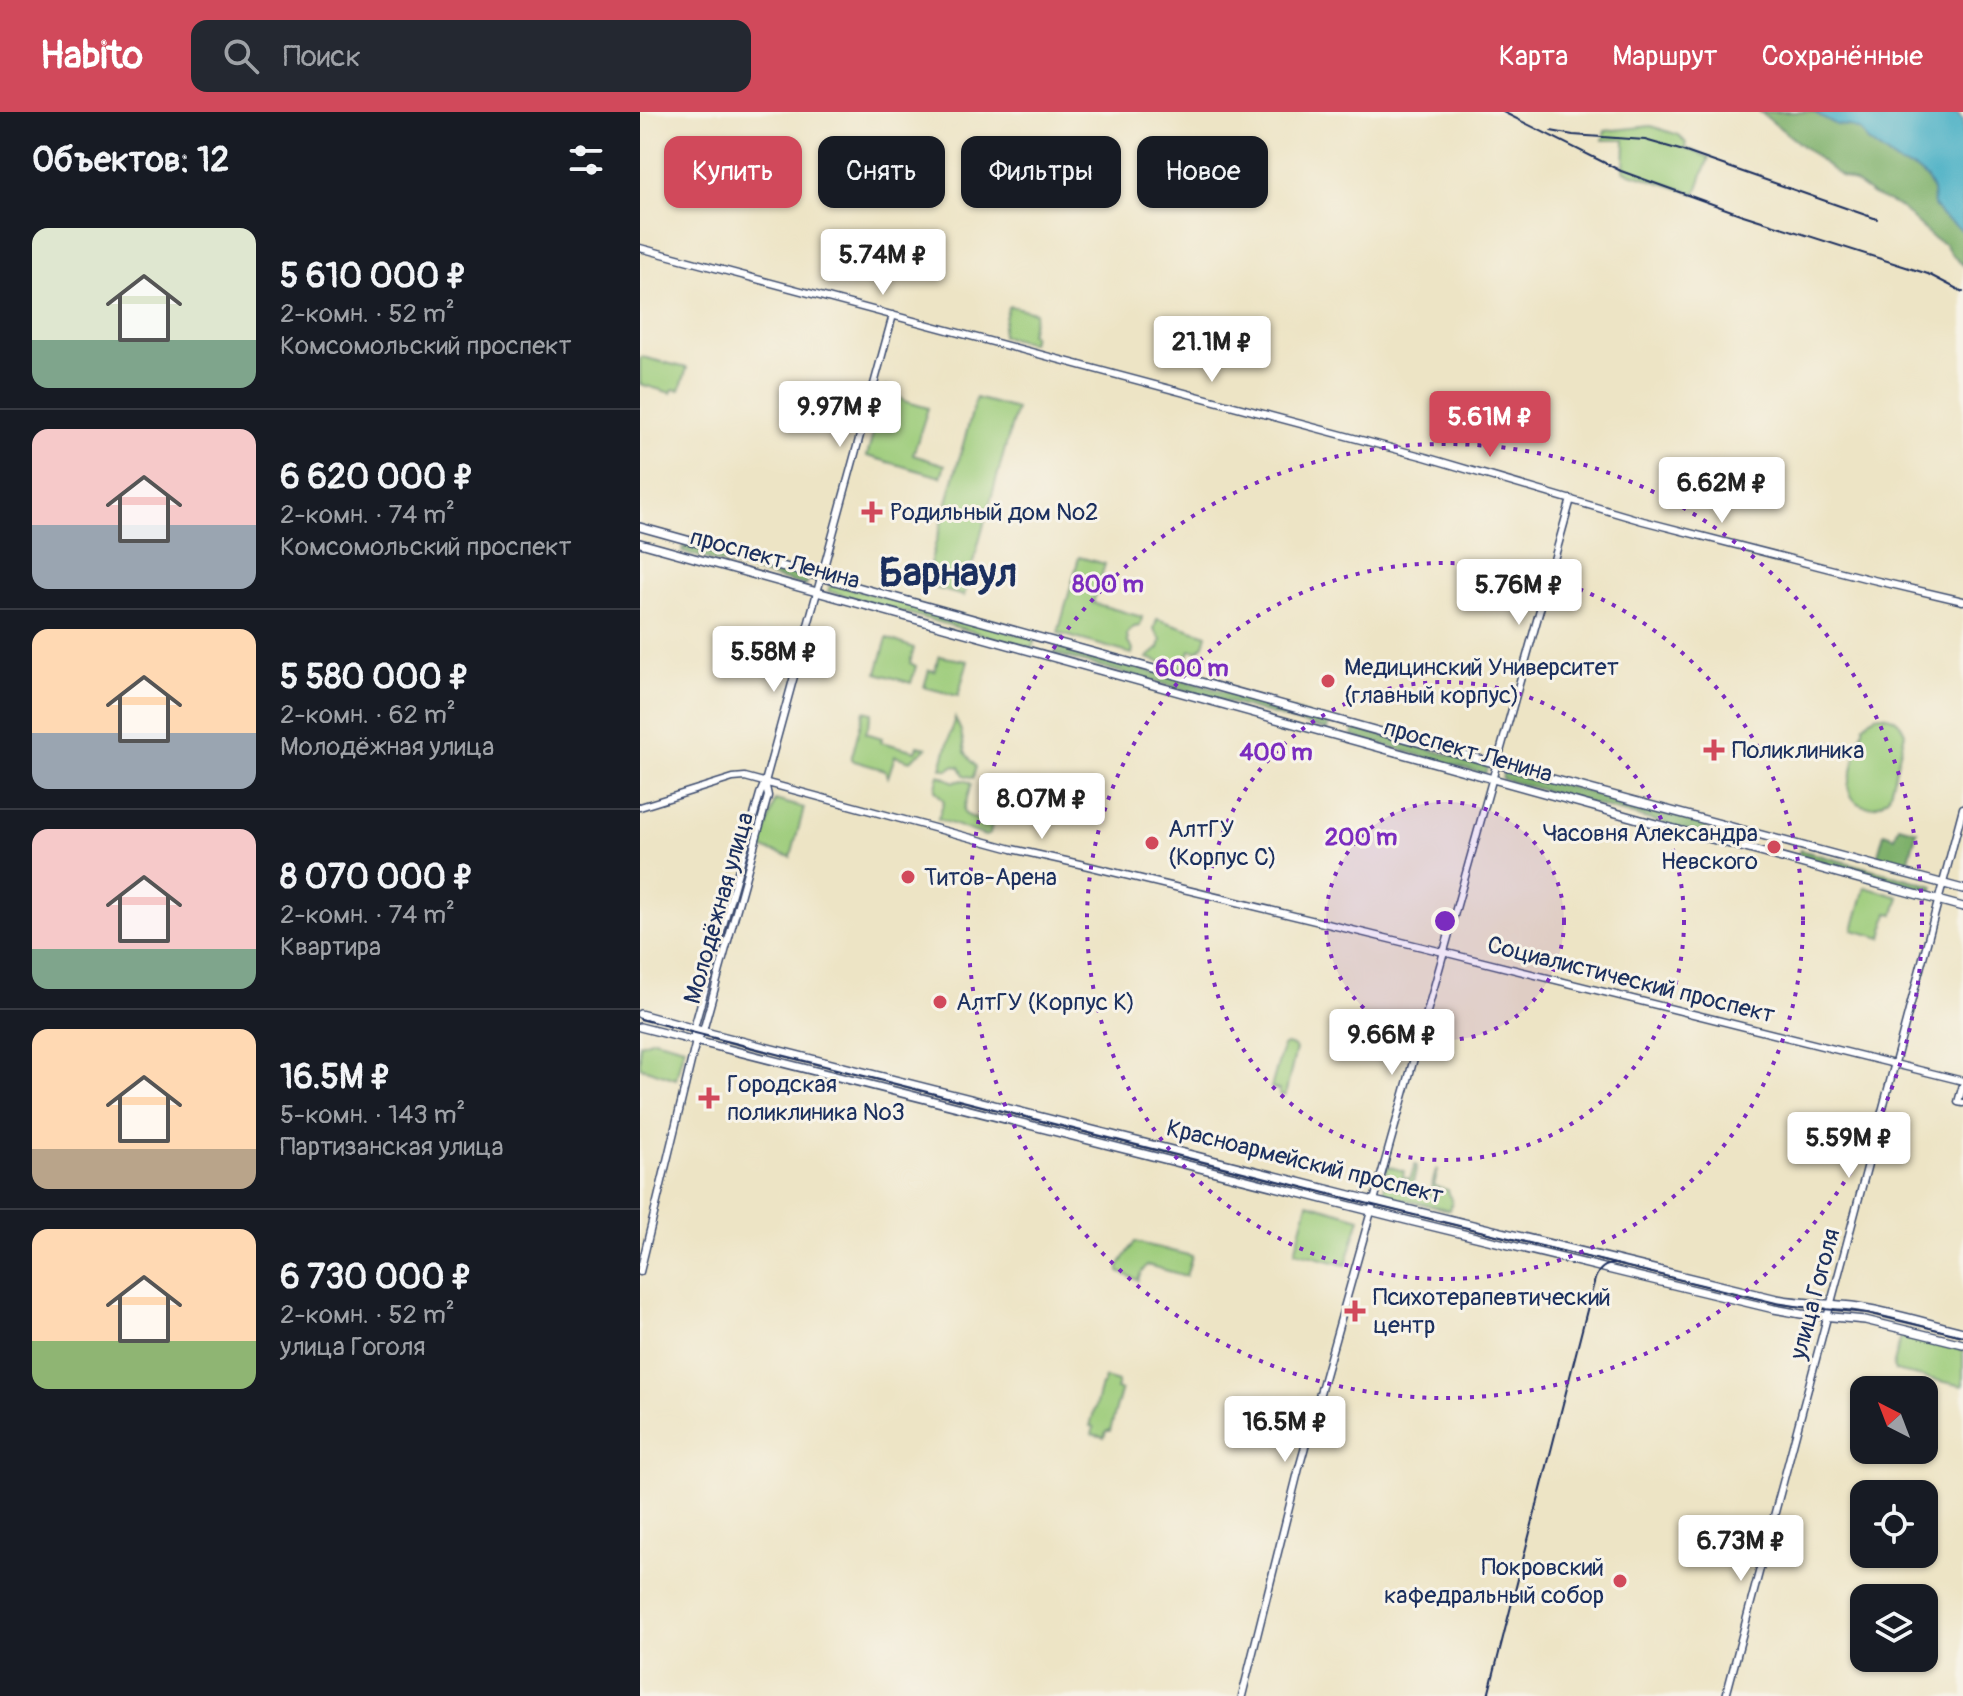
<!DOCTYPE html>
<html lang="ru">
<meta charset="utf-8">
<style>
:root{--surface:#171b24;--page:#242831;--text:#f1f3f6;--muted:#9ea1a6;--line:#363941;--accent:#d1495b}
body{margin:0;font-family:Pangolin,sans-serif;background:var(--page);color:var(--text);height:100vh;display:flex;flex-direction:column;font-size:30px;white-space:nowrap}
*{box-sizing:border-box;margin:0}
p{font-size:26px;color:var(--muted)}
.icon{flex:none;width:44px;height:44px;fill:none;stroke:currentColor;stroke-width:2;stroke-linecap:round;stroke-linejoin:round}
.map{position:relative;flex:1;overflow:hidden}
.sheet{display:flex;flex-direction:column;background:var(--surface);width:640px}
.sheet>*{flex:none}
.hud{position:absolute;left:24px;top:24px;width:760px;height:72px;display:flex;gap:16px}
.needle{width:52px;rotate:318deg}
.tools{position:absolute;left:1210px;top:1264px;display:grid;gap:16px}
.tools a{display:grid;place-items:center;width:88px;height:88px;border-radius:16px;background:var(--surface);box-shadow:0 2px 6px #0004;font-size:40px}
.price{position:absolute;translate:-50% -68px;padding:0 18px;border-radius:8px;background:#fff;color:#222;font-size:26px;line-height:52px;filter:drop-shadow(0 2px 4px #0008)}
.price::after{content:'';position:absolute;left:50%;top:48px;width:24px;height:18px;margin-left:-12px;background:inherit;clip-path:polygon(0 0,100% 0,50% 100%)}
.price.current{background:var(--accent);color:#fff}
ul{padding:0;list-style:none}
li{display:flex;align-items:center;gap:24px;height:200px;padding:0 32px}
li+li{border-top:2px solid var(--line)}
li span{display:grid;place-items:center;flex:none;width:224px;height:160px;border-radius:16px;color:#555}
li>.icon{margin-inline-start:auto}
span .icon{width:96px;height:96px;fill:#fffc;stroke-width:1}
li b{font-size:34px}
h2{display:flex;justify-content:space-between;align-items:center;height:96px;padding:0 32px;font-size:34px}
.chip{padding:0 28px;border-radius:16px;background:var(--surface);box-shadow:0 2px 6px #0004;font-size:28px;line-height:72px}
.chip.current{background:var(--accent);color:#fff}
header{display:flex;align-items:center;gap:48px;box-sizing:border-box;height:112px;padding:0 40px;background:var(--accent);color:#fff}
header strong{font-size:38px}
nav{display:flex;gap:44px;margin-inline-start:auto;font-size:28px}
.search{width:560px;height:72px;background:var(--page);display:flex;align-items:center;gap:20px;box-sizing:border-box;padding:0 28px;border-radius:16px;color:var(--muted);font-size:30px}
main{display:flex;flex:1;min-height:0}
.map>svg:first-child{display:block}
.green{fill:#9dcc7a;stroke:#5c7e6c;stroke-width:2}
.forest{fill:#7eb06a;stroke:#4c7064;stroke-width:2}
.water{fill:#45aec4;stroke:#306e91;stroke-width:2}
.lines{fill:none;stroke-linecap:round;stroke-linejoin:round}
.secondary-casing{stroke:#3a4a6d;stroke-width:9}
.primary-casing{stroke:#3a4a6d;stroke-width:10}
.secondary{stroke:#fff;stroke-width:6}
.primary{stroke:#fff;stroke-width:7}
.tram{stroke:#1b2f5e;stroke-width:2}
.rail{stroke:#1b2f5e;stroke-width:2}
.ring{fill:none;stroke:#7b2cbf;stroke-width:4;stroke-dasharray:4 8}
.poi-dot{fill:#d1495b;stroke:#f7f3e8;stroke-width:3}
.labels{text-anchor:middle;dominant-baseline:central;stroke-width:6;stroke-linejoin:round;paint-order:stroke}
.poi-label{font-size:24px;fill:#1b2f5e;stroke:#f7f3e8;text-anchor:start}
.street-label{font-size:24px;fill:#1b2f5e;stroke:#f7f3e8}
.town-label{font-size:40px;font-weight:bold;fill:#1b2f5e;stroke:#f7f3e8}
.centre{fill:#7b2cbf;stroke:#f7f3e8;stroke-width:4}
.ring-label{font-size:24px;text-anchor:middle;font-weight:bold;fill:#7b2cbf;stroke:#f7f3e8;stroke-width:6;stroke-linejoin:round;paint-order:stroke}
</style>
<header>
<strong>Habito</strong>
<div class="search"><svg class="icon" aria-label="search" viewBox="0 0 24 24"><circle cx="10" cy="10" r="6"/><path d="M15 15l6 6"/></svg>Поиск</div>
<nav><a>Карта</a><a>Маршрут</a><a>Сохранённые</a></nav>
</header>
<main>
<section class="sheet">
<h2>Объектов: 12<svg class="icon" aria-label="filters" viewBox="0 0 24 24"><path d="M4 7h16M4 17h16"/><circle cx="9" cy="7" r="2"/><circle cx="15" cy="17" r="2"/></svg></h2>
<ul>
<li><span style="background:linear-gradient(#dfe7d0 70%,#7fa58c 0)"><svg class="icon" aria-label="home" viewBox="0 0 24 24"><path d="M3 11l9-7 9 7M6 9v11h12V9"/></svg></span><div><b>5 610 000 ₽</b><p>2-комн. · 52 m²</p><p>Комсомольский проспект</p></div></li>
<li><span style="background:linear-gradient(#f6c9c9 60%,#9aa5b1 0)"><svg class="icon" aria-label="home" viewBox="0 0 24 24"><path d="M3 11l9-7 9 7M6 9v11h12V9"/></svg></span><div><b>6 620 000 ₽</b><p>2-комн. · 74 m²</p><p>Комсомольский проспект</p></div></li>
<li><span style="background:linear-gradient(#ffd9b3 65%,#9aa5b1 0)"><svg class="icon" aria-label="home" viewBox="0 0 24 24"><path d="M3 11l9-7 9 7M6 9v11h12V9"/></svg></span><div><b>5 580 000 ₽</b><p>2-комн. · 62 m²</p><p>Молодёжная улица</p></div></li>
<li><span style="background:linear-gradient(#f6c9c9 75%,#7fa58c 0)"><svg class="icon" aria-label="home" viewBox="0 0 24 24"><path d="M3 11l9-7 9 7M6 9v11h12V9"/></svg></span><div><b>8 070 000 ₽</b><p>2-комн. · 74 m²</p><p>Квартира</p></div></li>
<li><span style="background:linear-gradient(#ffd9b3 75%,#b9a48a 0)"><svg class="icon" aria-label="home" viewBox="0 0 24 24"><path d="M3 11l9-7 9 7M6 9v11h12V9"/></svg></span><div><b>16.5M ₽</b><p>5-комн. · 143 m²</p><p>Партизанская улица</p></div></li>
<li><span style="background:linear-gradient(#ffd9b3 70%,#8fb573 0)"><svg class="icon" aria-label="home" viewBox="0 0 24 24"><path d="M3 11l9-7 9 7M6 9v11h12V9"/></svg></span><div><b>6 730 000 ₽</b><p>2-комн. · 52 m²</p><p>улица Гоголя</p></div></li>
</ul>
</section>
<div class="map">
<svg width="1323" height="1584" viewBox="0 0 1323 1584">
<rect width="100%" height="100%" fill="#f7f3e8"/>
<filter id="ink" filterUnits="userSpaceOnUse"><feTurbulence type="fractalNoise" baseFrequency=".0125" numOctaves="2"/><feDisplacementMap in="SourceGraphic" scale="16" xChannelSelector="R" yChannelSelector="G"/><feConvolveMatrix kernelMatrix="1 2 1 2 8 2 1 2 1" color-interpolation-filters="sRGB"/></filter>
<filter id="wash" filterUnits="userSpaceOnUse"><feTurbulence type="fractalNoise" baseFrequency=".006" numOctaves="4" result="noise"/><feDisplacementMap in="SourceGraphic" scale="32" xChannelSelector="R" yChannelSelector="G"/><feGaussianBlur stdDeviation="1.8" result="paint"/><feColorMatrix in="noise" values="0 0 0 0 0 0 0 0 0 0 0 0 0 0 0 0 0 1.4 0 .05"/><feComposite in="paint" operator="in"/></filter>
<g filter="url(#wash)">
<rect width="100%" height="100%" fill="#ede4c5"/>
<!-- green -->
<path class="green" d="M1011,14L1039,23L1046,31L1045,36L1069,45L1056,82L984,59L985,28H963L965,19Z
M370,194L395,200L390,222L393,223L391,231L362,224V218L368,195Z
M2,245L47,256L40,278L33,277L31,281L0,272V246Z
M246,274L264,289L288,296L273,343L305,353L301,365L227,344Z
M336,286L376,297L324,484L284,473Z
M439,445L465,452L453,491L502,505L500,514L494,515L487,522L488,531L493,537L492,542L418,521Z
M842,451L889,463L896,472C894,502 855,482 837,477L832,472L830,463L836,453Z
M191,471L395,527L392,536L188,479Z
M517,507L567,523L564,533L558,539L550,538L544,557L507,546L519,536L521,528L514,517Z
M247,526L274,536L270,551L276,554L271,571L237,561Z
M299,544L328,549L318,584L284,575L289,558L295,559Z
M224,599L232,601L226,621L242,626L241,630L276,639L278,634L287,636L270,649L255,644L248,665L245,658L211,648Z
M1236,603C1250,602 1260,607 1265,621L1249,684C1235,701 1212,697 1208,674L1224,613Z
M315,606L321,619L325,640L336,655L333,666L324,663L320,655L313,654L308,658L301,656Z
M299,663L314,670L323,668L329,670L331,672L324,697L325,702L335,707L352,712L350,722L345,724L298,707L304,689L295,678Z
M135,688L164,696L151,745L121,736Z
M1225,775L1259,785L1254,802L1248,801L1242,826L1213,818Z
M14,927L44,935L36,967L0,955V932Z
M646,932L653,934L656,937L645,984L639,982V978L631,976L643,934Z
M775,1053L777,1054L771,1079L789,1084L796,1058H798L794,1074L808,1078L812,1090L810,1098L752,1085L744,1079L747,1054L764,1059L763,1065L770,1067Z
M668,1091L720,1106L706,1153L655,1140Z
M495,1130L552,1144L546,1164L507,1153L501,1161L498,1168L479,1160V1154Z
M1261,1224L1323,1238V1274L1255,1259L1253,1255Z
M465,1266L478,1270L476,1277L481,1279L470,1319H466L464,1325L452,1322L454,1315L450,1314L461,1273H463Z"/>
<!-- forest -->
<path class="forest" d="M1120,0H1173L1197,13L1210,14L1221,19L1228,29L1261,53L1275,57L1287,67L1293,78L1294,94L1301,103L1323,119V153L1311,142L1305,132L1294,127L1260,95L1233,83L1216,71L1200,64Z
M45,430L170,463L166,474L42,440Z
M417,533L690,609L687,618L415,542Z
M715,616L848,654L845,662L712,624Z
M864,657L1068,713L1065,723L862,667Z
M1259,714L1277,719L1267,754L1237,746L1244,721L1255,725Z
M1160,738L1294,774L1291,783L1157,747Z"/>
<!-- water -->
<path class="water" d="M1173,0L1317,1L1323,7V119L1301,103L1294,94L1293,78L1287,67L1275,57L1261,53L1228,29L1221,19L1209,14L1197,13Z"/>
</g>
<g filter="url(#ink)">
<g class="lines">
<defs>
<path id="secondary" d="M0,136L785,345L1003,409L1225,466L1323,489
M0,695L93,666L105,665L372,737L444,753L803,840L1323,969
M56,929L54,924V916L120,682L125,670L253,203
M1323,973L1318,990L1323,991
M0,1160L56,929L63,919L128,684L125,670
M602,1584L659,1356L931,387
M1086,1584L1323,696"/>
<path id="primary" d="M0,415L857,652L1323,777
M0,431L1005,709L1323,795
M0,902L73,922L726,1087L1137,1187C1162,1192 1187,1191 1212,1194C1249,1199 1286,1211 1323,1220
M0,915L766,1108L984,1161L1134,1197L1161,1202L1225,1208L1323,1232"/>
</defs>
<!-- secondary casing -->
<use href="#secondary" class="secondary-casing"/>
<!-- primary casing -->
<use href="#primary" class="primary-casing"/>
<!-- secondary -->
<use href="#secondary" class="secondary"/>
<!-- primary -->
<use href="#primary" class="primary"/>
<!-- tram -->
<path class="tram" d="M0,907L733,1093L1136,1191L1162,1195L1227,1201L1323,1224
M848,1584L955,1167C959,1156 966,1151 977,1152"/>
<!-- rail -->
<path class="rail" d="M863,0L981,59L1100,102L1288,162L1323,180
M911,19L933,23L1005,28L1040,38L1237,107"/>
</g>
</g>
<!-- distance rings -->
<circle cx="805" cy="809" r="119" fill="#7b2cbf" fill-opacity=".12"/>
<g class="ring">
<circle cx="805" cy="809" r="119"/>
<circle cx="805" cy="809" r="239"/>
<circle cx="805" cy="809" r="358"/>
<circle cx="805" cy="809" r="477"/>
</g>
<!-- markers -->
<g class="poi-dot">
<path d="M228 388h8v8h8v8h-8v8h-8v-8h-8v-8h8z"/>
<circle cx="688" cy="569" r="8"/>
<path d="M1070 626h8v8h8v8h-8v8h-8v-8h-8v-8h8z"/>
<circle cx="512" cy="731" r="8"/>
<circle cx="1134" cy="735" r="8"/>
<circle cx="268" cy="765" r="8"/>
<circle cx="300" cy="890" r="8"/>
<path d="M65 974h8v8h8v8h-8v8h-8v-8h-8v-8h8z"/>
<path d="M711 1187h8v8h8v8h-8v8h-8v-8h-8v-8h8z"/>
<circle cx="980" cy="1469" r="8"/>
</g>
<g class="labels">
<!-- poi labels -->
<g class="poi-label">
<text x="250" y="400">Родильный дом №2</text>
<text x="704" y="555">Медицинский Университет<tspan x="704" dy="28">(главный корпус)</tspan></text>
<text x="1092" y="638">Поликлиника</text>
<text x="528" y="717">АлтГУ<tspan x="528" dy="28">(Корпус С)</tspan></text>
<text x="1118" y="721" text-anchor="end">Часовня Александра<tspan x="1118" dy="28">Невского</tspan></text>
<text x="284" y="765">Титов-Арена</text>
<text x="316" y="890">АлтГУ (Корпус К)</text>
<text x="87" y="972">Городская<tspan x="87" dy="28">поликлиника №3</tspan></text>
<text x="733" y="1185">Психотерапевтический<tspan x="733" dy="28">центр</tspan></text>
<text x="964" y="1455" text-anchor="end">Покровский<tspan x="964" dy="28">кафедральный собор</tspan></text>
</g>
<!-- street labels -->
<g class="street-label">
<text transform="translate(135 447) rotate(15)">проспект Ленина</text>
<text transform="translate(828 639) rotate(16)">проспект Ленина</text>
<text transform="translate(79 796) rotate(-74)">Молодёжная улица</text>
<text transform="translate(991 868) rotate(14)">Социалистический проспект</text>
<text transform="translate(665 1050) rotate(14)">Красноармейский проспект</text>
<text transform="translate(1175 1182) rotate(-75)">улица Гоголя</text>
</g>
<!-- town labels -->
<g class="town-label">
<text x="308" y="461">Барнаул</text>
</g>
</g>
<circle cx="805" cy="809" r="12" class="centre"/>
<g class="ring-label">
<text x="468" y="480">800 m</text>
<text x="552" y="564">600 m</text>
<text x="636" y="648">400 m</text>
<text x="721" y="733">200 m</text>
</g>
</svg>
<div class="tools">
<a><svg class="needle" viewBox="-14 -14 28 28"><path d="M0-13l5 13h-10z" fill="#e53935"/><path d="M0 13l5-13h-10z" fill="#9ea1a6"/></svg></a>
<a><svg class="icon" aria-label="locate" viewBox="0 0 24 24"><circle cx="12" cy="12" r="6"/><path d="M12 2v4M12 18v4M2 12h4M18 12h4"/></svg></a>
<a><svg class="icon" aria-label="layers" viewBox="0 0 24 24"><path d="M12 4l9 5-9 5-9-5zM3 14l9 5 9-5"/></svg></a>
</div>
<b class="price" style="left:243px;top:185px">5.74M ₽</b>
<b class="price" style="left:572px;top:272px">21.1M ₽</b>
<b class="price" style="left:200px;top:337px">9.97M ₽</b>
<b class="price current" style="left:850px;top:347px">5.61M ₽</b>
<b class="price" style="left:1082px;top:413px">6.62M ₽</b>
<b class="price" style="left:879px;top:515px">5.76M ₽</b>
<b class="price" style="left:134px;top:582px">5.58M ₽</b>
<b class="price" style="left:402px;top:729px">8.07M ₽</b>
<b class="price" style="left:752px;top:965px">9.66M ₽</b>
<b class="price" style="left:1209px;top:1068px">5.59M ₽</b>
<b class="price" style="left:645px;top:1352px">16.5M ₽</b>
<b class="price" style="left:1101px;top:1471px">6.73M ₽</b>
<div class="hud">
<a class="chip current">Купить</a>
<a class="chip">Снять</a>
<a class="chip">Фильтры</a>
<a class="chip">Новое</a>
</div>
</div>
</main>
